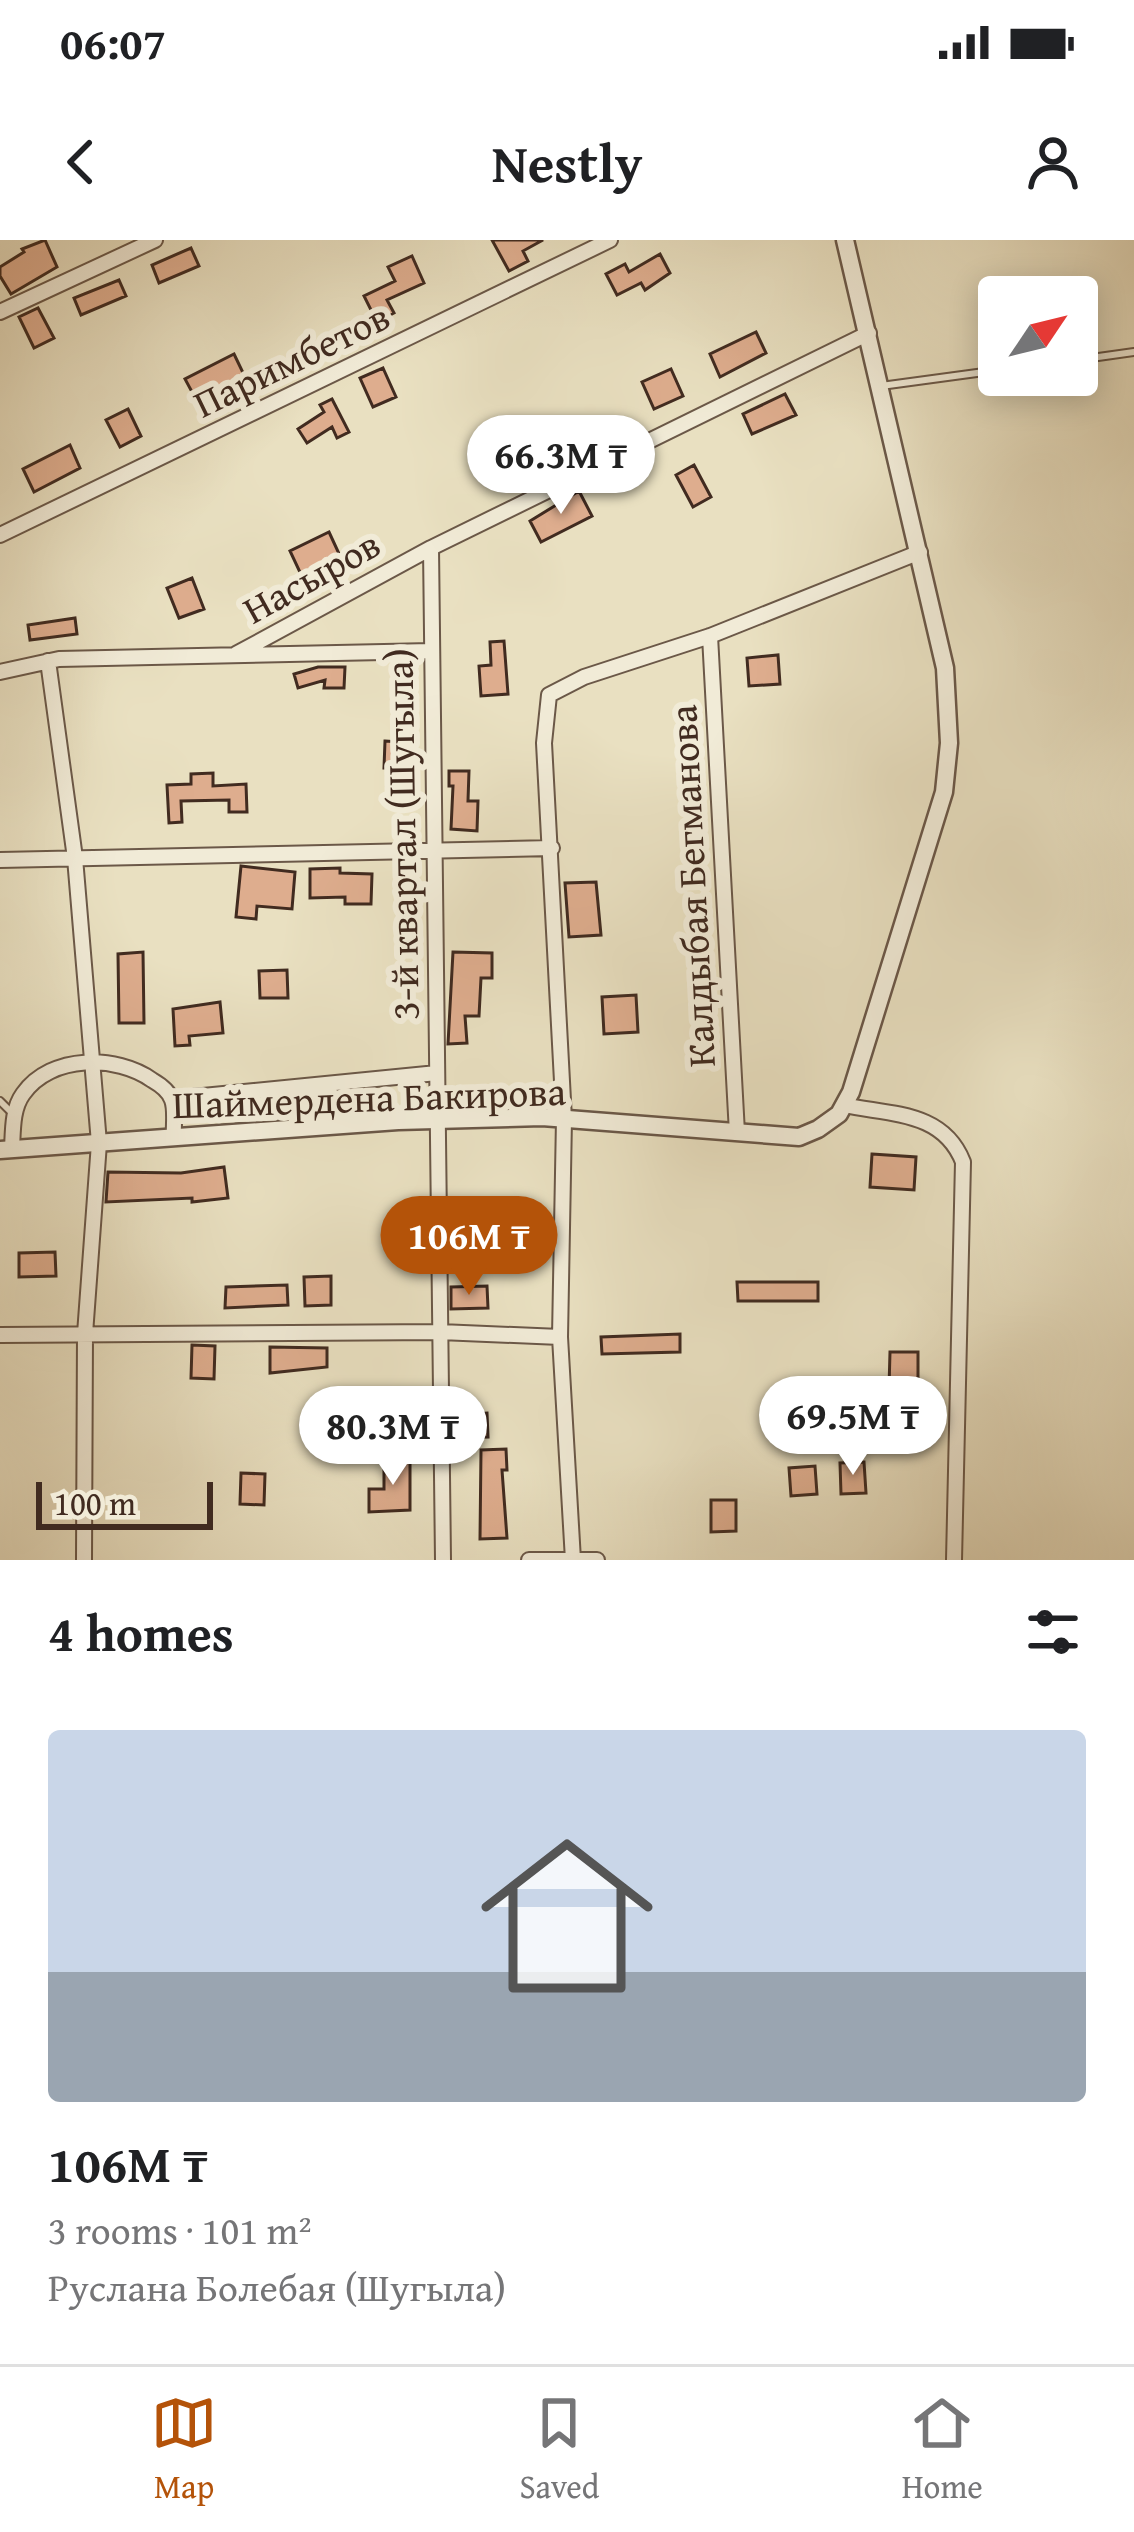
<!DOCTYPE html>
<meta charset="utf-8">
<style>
:root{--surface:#fff;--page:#f2f2f2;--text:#202124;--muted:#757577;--line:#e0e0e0;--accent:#b45309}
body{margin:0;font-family:"Gentium Book Plus",serif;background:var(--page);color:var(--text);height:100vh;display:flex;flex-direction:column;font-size:45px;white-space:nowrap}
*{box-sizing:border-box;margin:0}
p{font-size:39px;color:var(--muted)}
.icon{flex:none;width:66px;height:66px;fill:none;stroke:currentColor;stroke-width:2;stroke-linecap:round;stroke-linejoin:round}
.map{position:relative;height:1320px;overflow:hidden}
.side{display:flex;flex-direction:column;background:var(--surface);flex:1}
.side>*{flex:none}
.needle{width:78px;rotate:55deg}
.controls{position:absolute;left:978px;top:36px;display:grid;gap:24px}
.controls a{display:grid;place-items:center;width:120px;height:120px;border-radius:12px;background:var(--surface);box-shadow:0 6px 30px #0003;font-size:60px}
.scale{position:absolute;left:36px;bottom:30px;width:177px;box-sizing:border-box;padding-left:12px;border:6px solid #412b20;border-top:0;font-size:33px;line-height:42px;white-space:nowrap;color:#412b20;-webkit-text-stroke:9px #f1ebd7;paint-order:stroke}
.price{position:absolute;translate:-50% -102px;padding:0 27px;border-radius:42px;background:#fff;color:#222;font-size:39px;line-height:78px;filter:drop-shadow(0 3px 6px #0008)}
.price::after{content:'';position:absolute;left:50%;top:72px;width:36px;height:27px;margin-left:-18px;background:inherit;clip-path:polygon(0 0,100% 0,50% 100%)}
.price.current{background:var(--accent);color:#fff}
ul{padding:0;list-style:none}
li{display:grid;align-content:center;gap:24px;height:636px;padding:0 48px}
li+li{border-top:3px solid var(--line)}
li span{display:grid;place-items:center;height:372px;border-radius:12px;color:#555}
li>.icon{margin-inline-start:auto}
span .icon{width:216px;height:216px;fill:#fffc;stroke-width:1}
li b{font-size:51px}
h2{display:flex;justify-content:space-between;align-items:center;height:144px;padding:0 48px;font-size:51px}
.status{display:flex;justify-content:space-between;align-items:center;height:84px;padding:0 60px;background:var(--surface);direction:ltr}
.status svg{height:33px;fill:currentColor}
header{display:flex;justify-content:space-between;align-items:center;height:156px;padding:0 48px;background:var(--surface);font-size:54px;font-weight:600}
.tab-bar{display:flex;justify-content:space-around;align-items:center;height:168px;border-top:3px solid var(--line);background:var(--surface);font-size:33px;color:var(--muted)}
.tab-bar a{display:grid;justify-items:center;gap:6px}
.tab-bar .current{color:var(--accent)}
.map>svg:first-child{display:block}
.building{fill:#dead8e;stroke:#412b20;stroke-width:3}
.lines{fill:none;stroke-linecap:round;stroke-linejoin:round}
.service-casing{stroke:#6b5848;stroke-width:10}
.minor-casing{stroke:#6b5848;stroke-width:18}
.tertiary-casing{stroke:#6b5848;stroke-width:21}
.service{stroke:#f1ebd7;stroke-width:6}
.minor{stroke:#f1ebd7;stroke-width:14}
.tertiary{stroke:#f1ebd7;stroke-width:16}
.labels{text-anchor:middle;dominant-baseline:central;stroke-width:12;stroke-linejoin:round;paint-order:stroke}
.street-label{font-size:39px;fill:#412b20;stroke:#f1ebd7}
</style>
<div class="status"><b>06:07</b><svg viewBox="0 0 49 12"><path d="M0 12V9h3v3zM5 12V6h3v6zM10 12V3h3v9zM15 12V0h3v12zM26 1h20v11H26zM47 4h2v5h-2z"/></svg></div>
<header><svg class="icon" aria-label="back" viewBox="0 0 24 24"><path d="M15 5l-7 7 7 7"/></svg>Nestly<svg class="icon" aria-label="person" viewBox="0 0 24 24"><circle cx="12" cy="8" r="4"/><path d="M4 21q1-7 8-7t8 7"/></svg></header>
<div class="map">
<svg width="1134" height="1320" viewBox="0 0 1134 1320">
<rect width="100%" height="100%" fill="#e9e0c1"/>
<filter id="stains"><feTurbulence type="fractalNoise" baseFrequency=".00167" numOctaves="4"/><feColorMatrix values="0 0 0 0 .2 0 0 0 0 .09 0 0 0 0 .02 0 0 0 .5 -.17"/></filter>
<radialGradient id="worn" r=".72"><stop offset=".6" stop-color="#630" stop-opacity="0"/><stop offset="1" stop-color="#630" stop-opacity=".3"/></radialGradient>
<!-- building -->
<path class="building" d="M45,0L57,27L11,54L0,36V27L24,12L22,9Z
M492,0H543L523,11L528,21L509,31Z
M191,8L199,26L159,43L152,25Z
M660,14L670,33L645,50L641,43L617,55L606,34L625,24L629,32Z
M412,16L424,43L387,60L394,73L377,82L364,56L395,41L388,27Z
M119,40L126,56L81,75L74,58Z
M38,68L54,98L34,108L19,77Z
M756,92L766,113L720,137L710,114Z
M234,114L247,141L199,165L185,139Z
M383,128L396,157L373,167L360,138Z
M671,129L683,156L654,169L642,142Z
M785,154L796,175L752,194L743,174Z
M332,159L349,192L337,198L332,187L307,203L298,189L324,172L320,165Z
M128,169L141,196L120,207L106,180Z
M70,205L80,228L34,252L23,229Z
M694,225L711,257L693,267L676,235Z
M579,251L592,276L541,302L530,281Z
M329,292L341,318L326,325L329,331L305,343L290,311Z
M192,338L204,369L179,378L167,348Z
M75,378L77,394L30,400L28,385Z
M504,401L508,454L481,456L479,426L491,425L490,402Z
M778,415L780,444L749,446L747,418Z
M318,427H345L344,448H324L325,440L298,448L294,434Z
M385,501L413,503L412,529L384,528Z
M449,531H469L468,561H478L477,591L451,589L453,546H449Z
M213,533V546L246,544L247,572H229V560L181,561L182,582L169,583L167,545L191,544V534Z
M241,626L295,632L292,669L257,666L256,679L236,677Z
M340,628V633L372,634L371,664H345V657L310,658V629Z
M596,642L601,695L569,697L565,643Z
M143,712L144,783H119L118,714Z
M453,712L492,713V738H481L479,776H465L467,803L448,804Z
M287,730L288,758H260L259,731Z
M636,755L638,792L604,794L602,757Z
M220,762L223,793L189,796L190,805L175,806L173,769Z
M872,914L916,917L914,950L870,947Z
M224,927L228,958L192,962V958L106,962L108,932L181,933Z
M55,1012L56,1036L19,1037V1013Z
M331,1036V1065L305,1066L304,1037Z
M737,1042H818V1061H738Z
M287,1045L288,1065L225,1068L226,1047Z
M487,1046L488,1068L451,1069V1047Z
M680,1094V1112L602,1114L601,1097Z
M192,1105L215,1106L214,1139L191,1138Z
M270,1107L327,1108V1127L270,1133Z
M890,1112H918V1149L889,1148Z
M487,1173L488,1197L453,1198V1175Z
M506,1209L507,1230H502L507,1298L480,1299L481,1210Z
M384,1219H410V1270L369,1272V1249H384Z
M864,1222L866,1253L841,1254L840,1223Z
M815,1226L817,1254L791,1256L789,1228Z
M241,1233L265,1234L264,1265L240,1264Z
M711,1260H736V1291L711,1292Z"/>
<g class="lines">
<defs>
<path id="service" d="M1077,120L1134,112
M881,146L999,130
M0,861L12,873"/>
<path id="minor" d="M0,72L155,0
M0,295L610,0
M431,308L443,1320
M710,396L737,893
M236,414L431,308L869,93
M48,421L75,618L99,903L85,1094L84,1320
M0,432L59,419L431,411
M0,620L552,608
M172,859L437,833
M844,865C891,875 943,871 963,922L954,1320
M12,909C13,891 12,869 23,854C51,814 117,815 152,840C159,844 169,851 172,860C176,870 173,887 174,898
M0,1095L440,1092L560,1097
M529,1320H597
M573,1320L560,1097L564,879L544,503L549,455L584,437L710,396L920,312"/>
<path id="tertiary" d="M0,910L398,881L542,877L799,897L818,889L839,874L851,852L944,552L949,503L945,428L845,0"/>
</defs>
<!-- service casing -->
<use href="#service" class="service-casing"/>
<!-- minor casing -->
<use href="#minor" class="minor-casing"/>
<!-- tertiary casing -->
<use href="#tertiary" class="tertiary-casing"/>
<!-- service -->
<use href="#service" class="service"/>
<!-- minor -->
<use href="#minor" class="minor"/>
<!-- tertiary -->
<use href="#tertiary" class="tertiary"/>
</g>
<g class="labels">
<!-- street labels -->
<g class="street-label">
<text transform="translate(291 119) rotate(-26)">Паримбетов</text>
<text transform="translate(311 336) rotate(-29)">Насыров</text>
<text transform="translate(401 594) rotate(-91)">3-й квартал (Шугыла)</text>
<text transform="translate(691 646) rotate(-93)">Калдыбая Бегманова</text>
<text transform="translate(369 857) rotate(-2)">Шаймердена Бакирова</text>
</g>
</g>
<rect width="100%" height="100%" filter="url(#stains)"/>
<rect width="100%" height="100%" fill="url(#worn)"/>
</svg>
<div class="controls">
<a><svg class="needle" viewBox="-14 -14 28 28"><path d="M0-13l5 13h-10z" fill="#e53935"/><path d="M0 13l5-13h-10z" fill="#757577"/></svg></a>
</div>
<div class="scale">100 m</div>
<b class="price" style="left:561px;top:277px">66.3M ₸</b>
<b class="price current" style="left:469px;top:1058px">106M ₸</b>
<b class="price" style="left:853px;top:1238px">69.5M ₸</b>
<b class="price" style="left:393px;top:1248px">80.3M ₸</b>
</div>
<section class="side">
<h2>4 homes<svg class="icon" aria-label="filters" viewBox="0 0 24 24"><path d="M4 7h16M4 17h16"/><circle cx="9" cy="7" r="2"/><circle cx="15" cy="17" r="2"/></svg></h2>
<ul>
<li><span style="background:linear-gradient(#c9d6e8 65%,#9aa5b1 0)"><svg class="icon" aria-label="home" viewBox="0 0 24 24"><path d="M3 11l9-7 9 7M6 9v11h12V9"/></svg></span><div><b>106M ₸</b><p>3 rooms · 101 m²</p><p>Руслана Болебая (Шугыла)</p></div></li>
</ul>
</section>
<nav class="tab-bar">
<a class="current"><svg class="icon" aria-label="map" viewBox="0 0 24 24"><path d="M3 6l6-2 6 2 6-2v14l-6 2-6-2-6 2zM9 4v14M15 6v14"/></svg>Map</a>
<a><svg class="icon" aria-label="saved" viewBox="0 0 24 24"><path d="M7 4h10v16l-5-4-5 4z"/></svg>Saved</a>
<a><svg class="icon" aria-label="home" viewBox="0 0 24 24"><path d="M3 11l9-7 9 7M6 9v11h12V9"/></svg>Home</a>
</nav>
